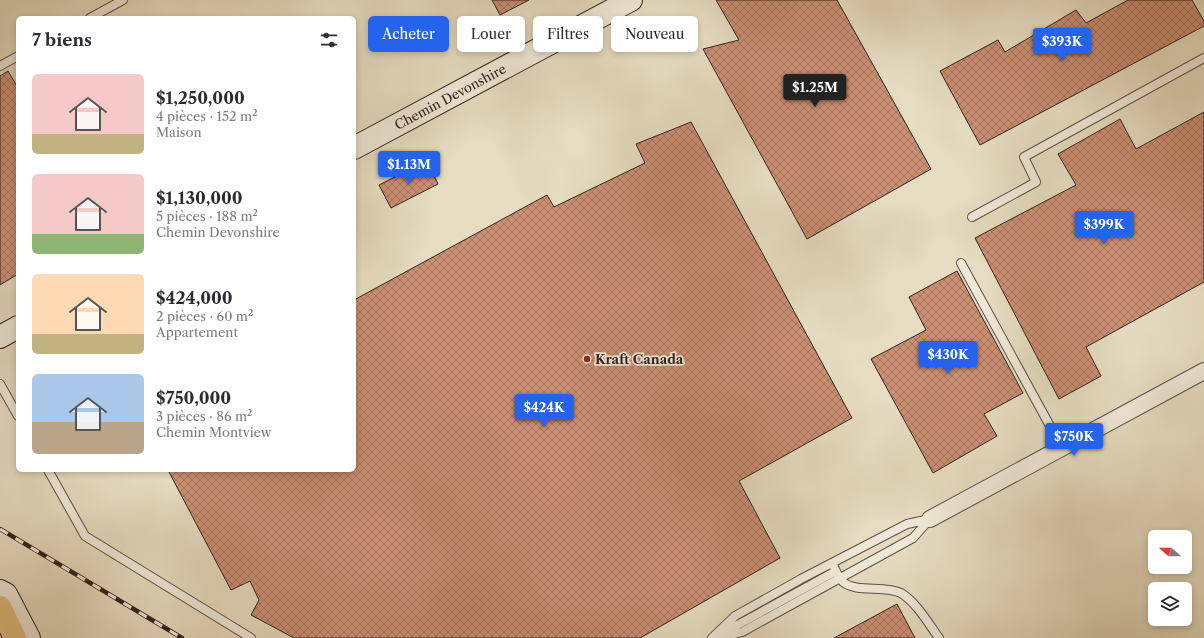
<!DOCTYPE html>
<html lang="fr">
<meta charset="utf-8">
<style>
:root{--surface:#fff;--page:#f2f2f3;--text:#2b2b33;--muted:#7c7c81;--accent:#2563eb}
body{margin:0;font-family:"Libre Caslon Text",serif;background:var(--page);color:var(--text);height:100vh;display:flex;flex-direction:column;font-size:15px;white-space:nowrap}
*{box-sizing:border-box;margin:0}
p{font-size:13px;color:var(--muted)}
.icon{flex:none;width:22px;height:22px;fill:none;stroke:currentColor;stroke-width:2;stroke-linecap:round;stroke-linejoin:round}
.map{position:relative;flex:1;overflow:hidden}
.panel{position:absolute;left:16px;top:16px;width:340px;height:456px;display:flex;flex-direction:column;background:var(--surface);border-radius:6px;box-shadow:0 2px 6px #0003}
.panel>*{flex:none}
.guide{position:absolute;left:368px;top:16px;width:380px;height:36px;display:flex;gap:8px}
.needle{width:26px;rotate:290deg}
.buttons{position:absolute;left:1148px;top:530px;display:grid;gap:8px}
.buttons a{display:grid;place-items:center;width:44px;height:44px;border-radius:6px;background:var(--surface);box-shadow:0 2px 6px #0003;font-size:20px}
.price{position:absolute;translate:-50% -34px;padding:0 9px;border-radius:4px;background:var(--accent);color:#fff;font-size:13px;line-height:26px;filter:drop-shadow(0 1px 2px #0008)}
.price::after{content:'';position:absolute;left:50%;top:24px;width:12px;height:9px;margin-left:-6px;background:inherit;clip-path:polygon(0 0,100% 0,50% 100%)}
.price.on{background:#222;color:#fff}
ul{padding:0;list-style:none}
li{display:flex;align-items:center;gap:12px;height:100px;padding:0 16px}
li span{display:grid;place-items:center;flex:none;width:112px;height:80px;border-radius:6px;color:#555}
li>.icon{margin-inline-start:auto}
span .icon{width:48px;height:48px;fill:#fffc;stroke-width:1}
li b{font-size:17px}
h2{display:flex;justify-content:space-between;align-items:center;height:48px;padding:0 16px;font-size:17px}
.tag{padding:0 14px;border-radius:6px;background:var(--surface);box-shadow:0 2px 6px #0003;font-size:14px;line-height:36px}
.tag.on{background:var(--accent);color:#fff}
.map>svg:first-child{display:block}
.building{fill:url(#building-cross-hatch);stroke:#31221c}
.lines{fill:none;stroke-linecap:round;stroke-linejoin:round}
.lane-casing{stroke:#5e5045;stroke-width:10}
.street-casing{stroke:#5e5045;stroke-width:18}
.secondary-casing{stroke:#31221c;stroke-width:24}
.primary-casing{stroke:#31221c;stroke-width:24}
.lane{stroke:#efe8d7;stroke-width:8}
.street{stroke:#efe8d7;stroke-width:16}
.secondary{stroke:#efe8d7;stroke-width:22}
.primary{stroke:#e3be80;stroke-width:22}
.rail-casing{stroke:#31221c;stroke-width:4.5}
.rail{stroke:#efe8d7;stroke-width:3;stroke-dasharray:9;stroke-linecap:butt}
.poi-dot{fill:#8f2418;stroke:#efe8d7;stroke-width:1.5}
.labels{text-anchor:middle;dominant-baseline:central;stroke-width:3.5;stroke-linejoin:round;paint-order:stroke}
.street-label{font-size:13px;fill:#31221c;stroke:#efe8d7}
.poi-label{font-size:13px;font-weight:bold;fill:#31221c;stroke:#efe8d7;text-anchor:start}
</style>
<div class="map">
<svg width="1204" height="638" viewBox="0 0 1204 638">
<defs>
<pattern id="building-cross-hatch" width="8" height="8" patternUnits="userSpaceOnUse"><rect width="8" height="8" fill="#cb8f74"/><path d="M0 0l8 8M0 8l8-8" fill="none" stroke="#a5745e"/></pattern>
</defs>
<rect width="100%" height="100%" fill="#e6dcc1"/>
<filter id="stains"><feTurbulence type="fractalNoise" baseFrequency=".005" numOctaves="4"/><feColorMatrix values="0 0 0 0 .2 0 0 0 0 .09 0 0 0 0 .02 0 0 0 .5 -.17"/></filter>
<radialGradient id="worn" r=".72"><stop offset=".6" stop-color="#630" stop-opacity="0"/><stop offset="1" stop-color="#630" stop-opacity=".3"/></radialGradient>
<!-- building -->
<path class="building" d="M492,0H529L500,15Z
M716,0H837L931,169L807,239L703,49L739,40Z
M1128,0H1192L1204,21V26L980,145L940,71L998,40L1005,52L1076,10L1086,23Z
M8,71L18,88V274L0,285V76Z
M1204,112V282L1086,347L1101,376L1059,399L975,238L1076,185L1058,154L1120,119L1136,149Z
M691,122L852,418L739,481L780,558L640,638H294L251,615L259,600L250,581L231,590L168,470H354V300L547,195L554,207L645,163L636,144Z
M427,161L438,184L391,208L379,185Z
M957,271L1023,393L984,414L997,436L933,473L871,359L926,330L909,297Z
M897,604L915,638H834Z"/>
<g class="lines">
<defs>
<path id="lane" d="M90,18L123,0
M0,66L18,56
M972,217L1036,182L1024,157L1204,58
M961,263L1062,448
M0,384L18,416
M48,470L85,536L251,638
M832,563C835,569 838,577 843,582C856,593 885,585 901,593C917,603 928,623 939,638
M721,634L836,571
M712,638L735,616L801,579L907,524L930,519
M720,638L742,632L913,538L930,519"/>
<path id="street" d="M930,519L1204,371"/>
<g id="secondary">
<path id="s1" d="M354,148L631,0"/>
<path d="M0,337L18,327"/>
<path d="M0,591L6,594L29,638"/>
</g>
<path id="primary" d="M0,607L15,638"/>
</defs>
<!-- lane casing -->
<use href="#lane" class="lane-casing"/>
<!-- street casing -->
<use href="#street" class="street-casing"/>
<!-- secondary casing -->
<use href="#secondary" class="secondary-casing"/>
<!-- primary casing -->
<use href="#primary" class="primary-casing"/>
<!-- lane -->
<use href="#lane" class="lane"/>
<!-- street -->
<use href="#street" class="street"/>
<!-- secondary -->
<use href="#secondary" class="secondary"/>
<!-- primary -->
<use href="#primary" class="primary"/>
<defs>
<path id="rail" d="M0,529L182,638"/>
</defs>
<!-- rail casing -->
<use href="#rail" class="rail-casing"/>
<!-- rail -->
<use href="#rail" class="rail"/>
</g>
<!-- markers -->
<circle class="poi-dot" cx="587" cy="359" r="4"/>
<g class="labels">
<!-- street labels -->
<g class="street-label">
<text stroke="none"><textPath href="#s1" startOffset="109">Chemin Devonshire</textPath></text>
</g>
<!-- poi labels -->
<g class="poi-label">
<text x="595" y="359">Kraft Canada</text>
</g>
</g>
<rect width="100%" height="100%" filter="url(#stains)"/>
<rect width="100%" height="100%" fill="url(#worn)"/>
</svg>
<div class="buttons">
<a><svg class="needle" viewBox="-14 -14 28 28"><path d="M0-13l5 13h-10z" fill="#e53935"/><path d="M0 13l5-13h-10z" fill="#7c7c81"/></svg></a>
<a><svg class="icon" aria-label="layers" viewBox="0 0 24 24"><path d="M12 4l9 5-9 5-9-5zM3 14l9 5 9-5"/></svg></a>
</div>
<b class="price" style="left:1062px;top:62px">$393K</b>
<b class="price on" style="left:815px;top:108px">$1.25M</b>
<b class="price" style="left:409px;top:185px">$1.13M</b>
<b class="price" style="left:1104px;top:245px">$399K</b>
<b class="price" style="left:948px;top:375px">$430K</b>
<b class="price" style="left:544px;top:428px">$424K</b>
<b class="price" style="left:1074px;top:457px">$750K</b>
<div class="guide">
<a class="tag on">Acheter</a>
<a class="tag">Louer</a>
<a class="tag">Filtres</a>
<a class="tag">Nouveau</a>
</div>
<section class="panel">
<h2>7 biens<svg class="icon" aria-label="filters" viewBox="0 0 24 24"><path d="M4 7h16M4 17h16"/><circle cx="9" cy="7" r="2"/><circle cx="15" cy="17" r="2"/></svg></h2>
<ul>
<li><span style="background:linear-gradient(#f6c9c9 75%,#c2b280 0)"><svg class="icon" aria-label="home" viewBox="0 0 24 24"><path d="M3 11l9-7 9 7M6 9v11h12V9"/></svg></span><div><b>$1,250,000</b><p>4 pièces · 152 m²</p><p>Maison</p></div></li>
<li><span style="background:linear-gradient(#f6c9c9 75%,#8fb573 0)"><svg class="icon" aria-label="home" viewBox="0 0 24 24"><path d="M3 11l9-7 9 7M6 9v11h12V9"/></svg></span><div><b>$1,130,000</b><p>5 pièces · 188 m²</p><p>Chemin Devonshire</p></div></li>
<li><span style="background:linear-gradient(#ffd9b3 75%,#c2b280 0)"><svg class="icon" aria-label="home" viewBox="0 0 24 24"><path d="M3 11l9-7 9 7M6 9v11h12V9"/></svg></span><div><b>$424,000</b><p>2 pièces · 60 m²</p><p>Appartement</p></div></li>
<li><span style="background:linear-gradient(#a9c7e8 60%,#b9a48a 0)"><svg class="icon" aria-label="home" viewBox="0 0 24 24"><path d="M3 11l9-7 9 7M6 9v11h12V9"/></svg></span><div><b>$750,000</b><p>3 pièces · 86 m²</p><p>Chemin Montview</p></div></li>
</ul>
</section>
</div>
